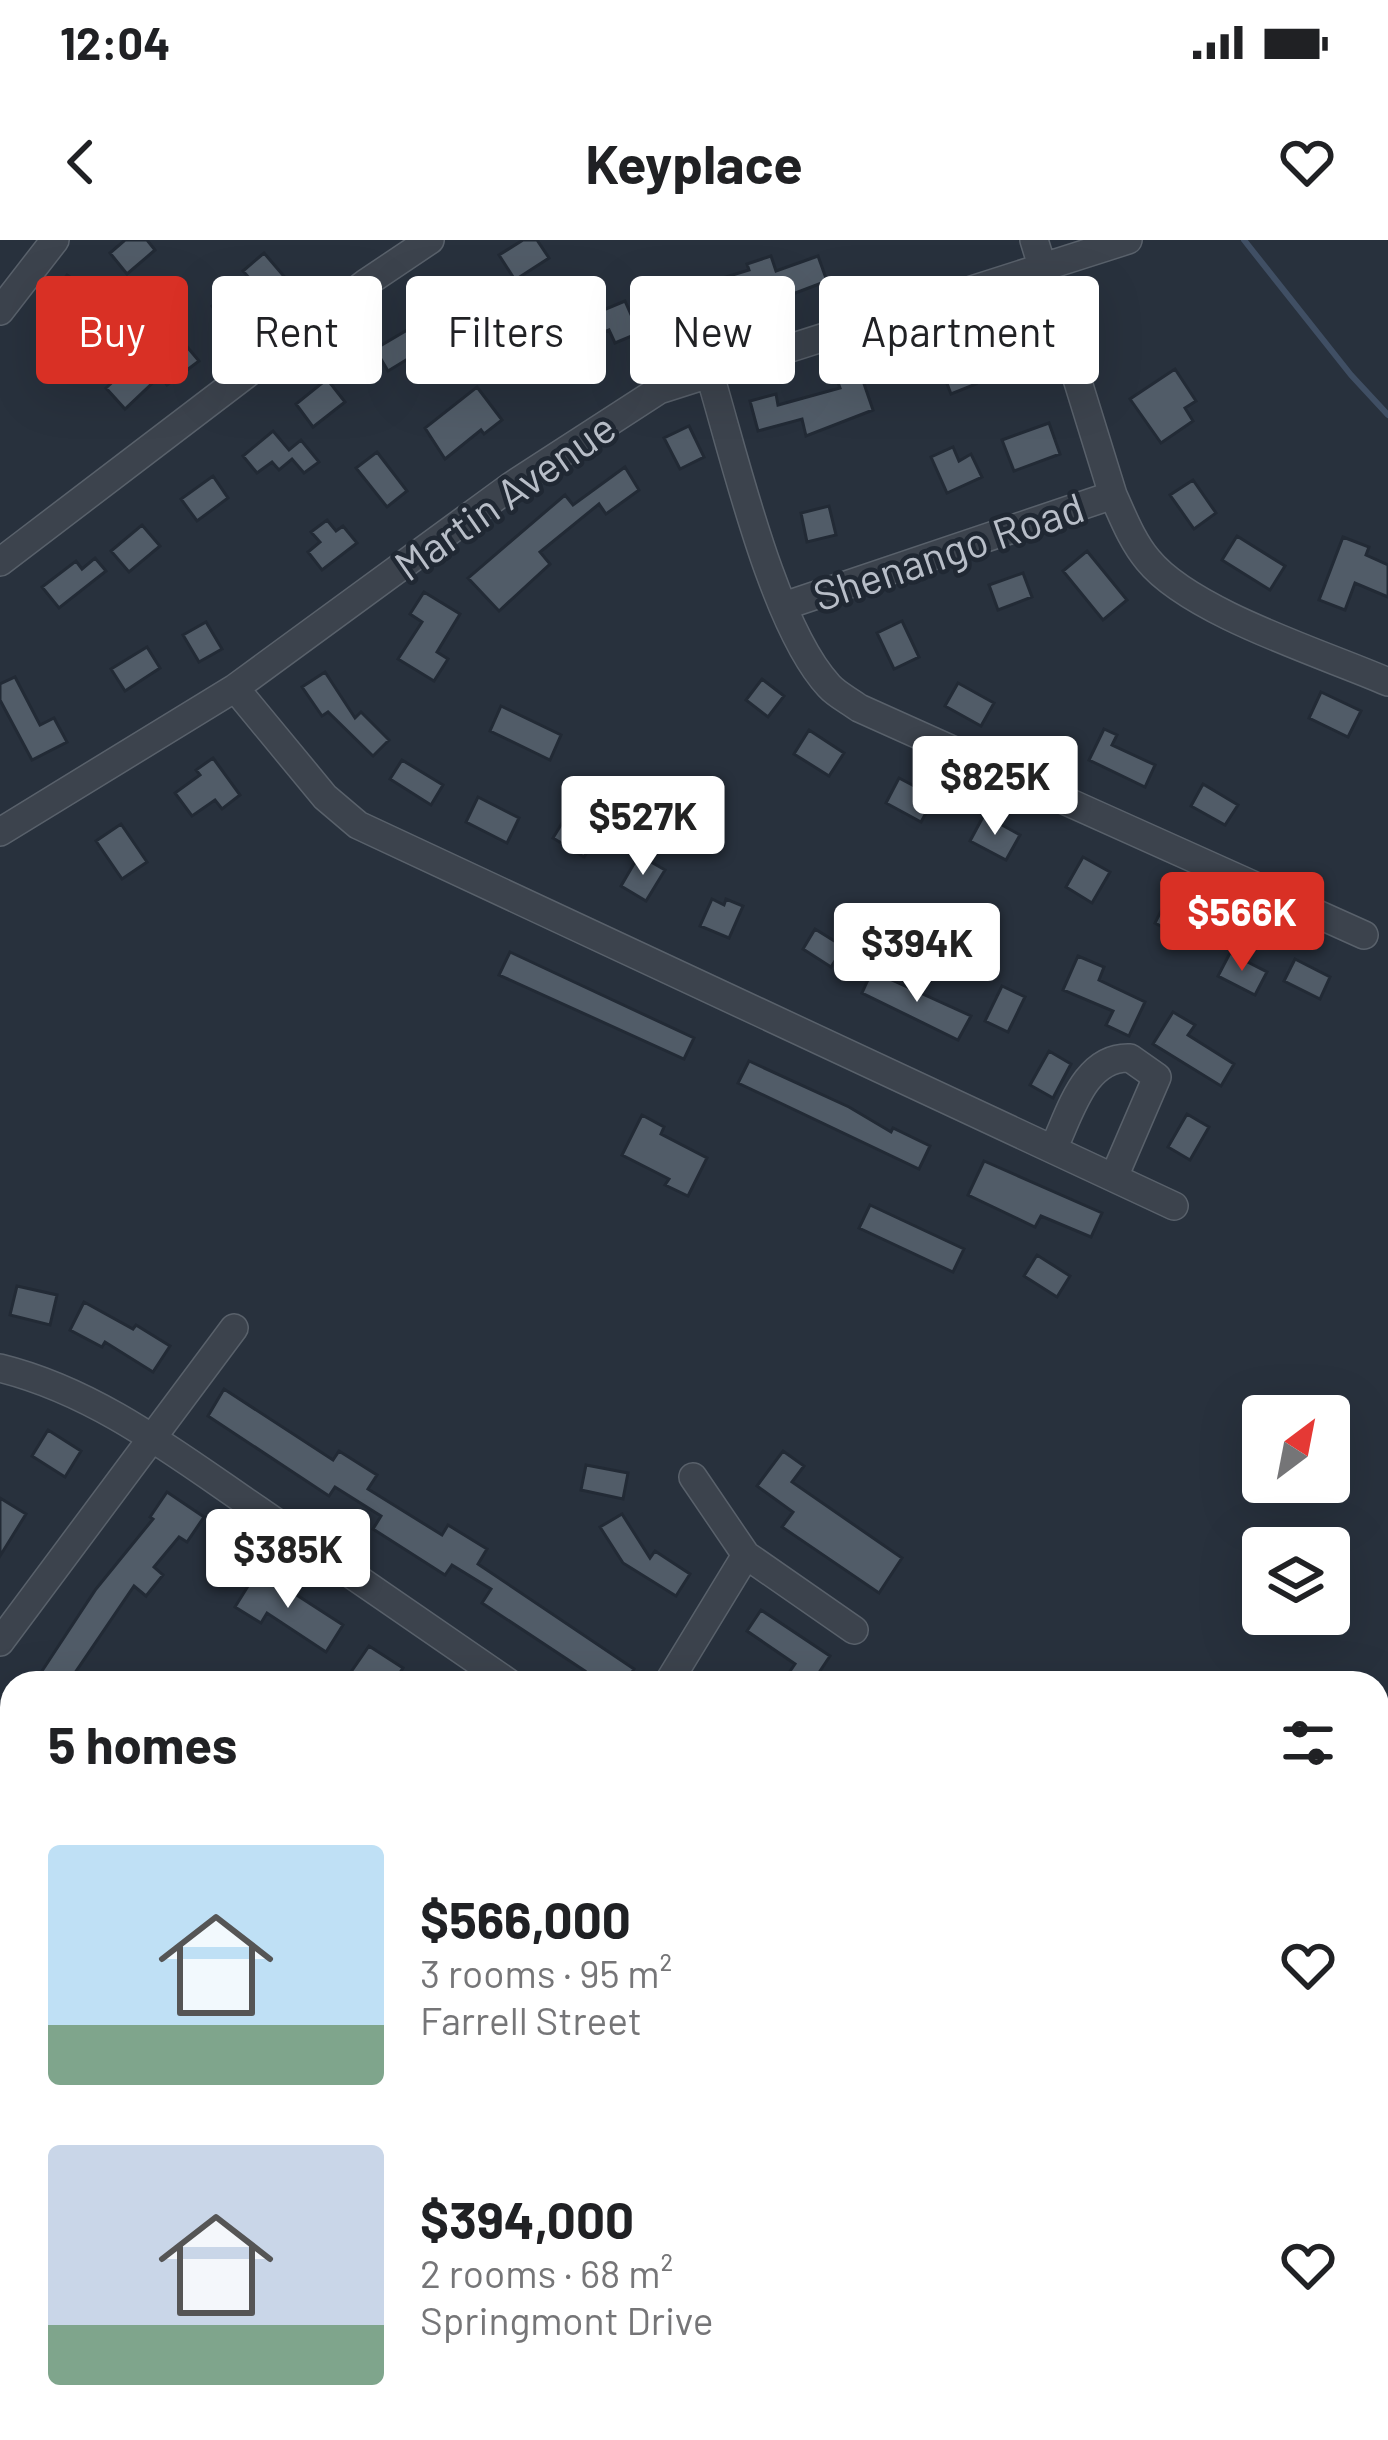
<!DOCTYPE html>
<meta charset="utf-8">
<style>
:root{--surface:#fff;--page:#f6f6f6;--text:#202124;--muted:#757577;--accent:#d93025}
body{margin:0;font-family:Barlow,sans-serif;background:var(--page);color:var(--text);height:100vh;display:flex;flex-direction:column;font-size:45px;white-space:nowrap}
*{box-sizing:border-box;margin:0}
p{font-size:39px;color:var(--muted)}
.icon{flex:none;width:66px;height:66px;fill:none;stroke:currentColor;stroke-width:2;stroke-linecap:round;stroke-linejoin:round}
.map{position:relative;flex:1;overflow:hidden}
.drawer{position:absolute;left:0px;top:1431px;width:1389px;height:771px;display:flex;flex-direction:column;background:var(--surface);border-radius:36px 36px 0 0;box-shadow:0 12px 48px #0002}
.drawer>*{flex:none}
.banner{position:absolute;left:36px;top:36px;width:1317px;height:108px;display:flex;gap:24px}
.needle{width:78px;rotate:32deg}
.buttons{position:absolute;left:1242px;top:1155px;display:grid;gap:24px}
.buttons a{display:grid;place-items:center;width:108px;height:108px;border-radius:12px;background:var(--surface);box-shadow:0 12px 48px #0002;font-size:60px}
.price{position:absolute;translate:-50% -102px;padding:0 27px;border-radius:12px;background:#fff;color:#222;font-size:39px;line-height:78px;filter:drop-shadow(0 3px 6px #0008)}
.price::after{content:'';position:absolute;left:50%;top:72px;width:36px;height:27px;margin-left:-18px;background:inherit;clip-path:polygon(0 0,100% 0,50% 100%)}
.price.current{background:var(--accent);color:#fff}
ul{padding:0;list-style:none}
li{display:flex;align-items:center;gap:36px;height:300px;padding:0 48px}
li span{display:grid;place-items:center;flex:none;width:336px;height:240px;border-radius:12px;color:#555}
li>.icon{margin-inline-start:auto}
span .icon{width:144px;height:144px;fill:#fffc;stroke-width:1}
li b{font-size:51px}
h2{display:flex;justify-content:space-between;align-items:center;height:144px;padding:0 48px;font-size:51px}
.pill{padding:0 42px;border-radius:12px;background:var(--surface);box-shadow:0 12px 48px #0002;font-size:42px;line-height:108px}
.pill.current{background:var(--accent);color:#fff}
.status{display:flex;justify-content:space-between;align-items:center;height:84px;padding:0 60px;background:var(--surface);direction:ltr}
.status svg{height:33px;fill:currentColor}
header{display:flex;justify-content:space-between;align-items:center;height:156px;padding:0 48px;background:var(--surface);font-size:54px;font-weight:700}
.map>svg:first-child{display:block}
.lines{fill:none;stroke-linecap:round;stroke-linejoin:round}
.stream{stroke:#404f64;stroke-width:6}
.building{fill:#515c68;stroke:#222a35;stroke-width:3}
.minor-casing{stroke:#59616b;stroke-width:30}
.minor{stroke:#3c434d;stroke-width:27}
.labels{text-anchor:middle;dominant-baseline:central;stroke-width:9;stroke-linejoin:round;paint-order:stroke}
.street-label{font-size:42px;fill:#b8bec8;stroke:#202833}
</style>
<div class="status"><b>12:04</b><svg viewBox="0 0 49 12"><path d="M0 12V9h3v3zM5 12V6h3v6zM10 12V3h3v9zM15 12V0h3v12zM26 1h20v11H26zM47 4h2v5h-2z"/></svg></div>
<header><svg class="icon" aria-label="back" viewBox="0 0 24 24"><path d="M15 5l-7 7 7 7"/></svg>Keyplace<svg class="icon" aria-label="heart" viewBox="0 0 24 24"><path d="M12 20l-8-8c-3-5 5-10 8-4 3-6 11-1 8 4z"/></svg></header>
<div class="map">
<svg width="1388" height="2200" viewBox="0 0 1388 2200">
<rect width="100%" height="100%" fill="#28313d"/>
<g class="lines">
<!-- stream -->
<path class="stream" d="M1244,0L1351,135L1388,175
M1377,1753L1388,1748
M0,1958L12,1955"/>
</g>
<!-- building -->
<path class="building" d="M125,0H147L155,10L127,34L110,13Z
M523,0H537L549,18L515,40L499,15Z
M264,13L300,55L237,100L212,66L250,39L243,31Z
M771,16L776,31L818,16L827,41L761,66L758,57L701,74L693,47L749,30L747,24Z
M67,35L106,60L95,77L55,52Z
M458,48L475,68L439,100L388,131L375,109L419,83Z
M625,61L639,93L615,103L609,90L569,106L573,112L544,136L527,115L560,88Z
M183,102L199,121L167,145L160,136L125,169L106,148L129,127L139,137Z
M961,107L976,144L951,154L937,117Z
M1175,129L1196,161L1185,168L1193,181L1161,203L1130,159Z
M860,132L873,170L806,196L802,179L758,191L750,161L776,154L778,165L840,148L837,140Z
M327,139L345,162L313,187L296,164Z
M477,147L502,180L484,194L481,190L445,219L425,188Z
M1049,183L1060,214L1014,231L1002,200Z
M689,186L704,217L680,229L664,198Z
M273,191L289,210L301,200L319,222L304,233L292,219L279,230L272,222L257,233L243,216Z
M953,207L959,221L971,214L982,237L947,253L931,217Z
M377,212L407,251L387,267L356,228Z
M625,227L639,250L606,274L599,264L540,312L550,324L499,371L468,338L565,255L573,265Z
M213,236L228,258L197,281L181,259Z
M1193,240L1216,273L1194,289L1170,255Z
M829,266L836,295L807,302L801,273Z
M327,280L336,291L343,286L357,303L322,330L308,312L320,302L311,292Z
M142,285L160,306L129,332L111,311Z
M1237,296L1285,326L1270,350L1222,320Z
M1343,297L1369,307L1366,315L1388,325V357L1355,343L1345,370L1319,360Z
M1087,311L1127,360L1103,380L1063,331Z
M95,318L106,331L59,368L42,347L76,321L82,329Z
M1023,333L1032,357L998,370L989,345Z
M424,352L460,374L437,412L448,419L434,441L398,419L422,382L410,374Z
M902,381L919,417L894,429L877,393Z
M206,382L222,409L199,422L183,395Z
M147,407L160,428L125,451L111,429Z
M325,432L355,478L361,472L389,500L373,516L328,472L322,476L302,447Z
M15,437L40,485L54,478L67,502L32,520L0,460V444Z
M762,439L784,456L768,477L746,460Z
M958,443L994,463L981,486L945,466Z
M1321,452L1361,471L1348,497L1309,478Z
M501,466L561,495L550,520L490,491Z
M1104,489L1117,495L1112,505L1155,525L1145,547L1089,520Z
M809,490L844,513L829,536L794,514Z
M213,518L240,555L222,569L215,560L192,576L175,553L200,535L196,530Z
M402,520L443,545L431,565L390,539Z
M899,538L935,557L921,582L886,563Z
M1203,544L1238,565L1225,585L1191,566Z
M478,557L519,578L507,603L466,582Z
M570,570L601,590L584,617L553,598Z
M984,575L1020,595L1006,620L970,601Z
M121,584L147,622L122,639L96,601Z
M639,615L665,630L646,661L621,646Z
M1083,617L1110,632L1092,663L1066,647Z
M712,659L724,665L726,659L743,666L729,698L700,686Z
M1167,659L1202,677L1190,701L1155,683Z
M815,689L844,707L831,727L803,709Z
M510,712L694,798L684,819L499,735Z
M1230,713L1267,732L1255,755L1218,736Z
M1078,716L1104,727L1099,740L1145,762L1129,796L1106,785L1113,771L1063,750Z
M1295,719L1330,737L1320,759L1284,741Z
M872,731L971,776L958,800L862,753Z
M1002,746L1025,757L1008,792L985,781Z
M1173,772L1195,785L1188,795L1234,824L1221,846L1153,804Z
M1049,811L1071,824L1053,858L1030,845Z
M749,821L849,867L891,892L893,888L930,906L919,929L738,843Z
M1187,874L1209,887L1190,920L1168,907Z
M642,875L664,887L661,894L707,918L688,956L665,945L669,939L622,915Z
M984,921L1102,973L1091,997L1041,976L1035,987L968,955Z
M870,965L964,1009L953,1032L859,988Z
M1037,1015L1070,1036L1057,1057L1024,1036Z
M17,1046L57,1055L50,1085L10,1075Z
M84,1062L133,1089L136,1085L170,1106L153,1132L105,1102L102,1107L70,1090Z
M224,1149L333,1220L339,1211L377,1235L368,1249L442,1295L448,1285L487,1309L478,1324L634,1429L625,1443H596L583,1435L585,1431L482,1363L491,1349L452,1325L445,1335L373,1289L381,1276L335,1247L329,1256L208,1176Z
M48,1190L81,1211L65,1237L32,1216Z
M783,1211L804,1226L792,1242L902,1318L879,1353L782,1287L793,1272L757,1246Z
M586,1225L628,1233L623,1259L581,1250Z
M167,1252L204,1277L187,1302L179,1297L154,1327L163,1335L146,1356L134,1346L68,1443H61L42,1431L96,1349L153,1279L150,1277Z
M0,1258L26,1274L0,1316Z
M622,1274L650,1318L655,1311L690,1334L676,1356L623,1323L600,1287Z
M258,1330L343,1385L326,1412L267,1373L261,1383L235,1367Z
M761,1370L830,1416L812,1443H782L795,1424L747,1391Z
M369,1406L403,1428L393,1443H368L351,1432Z"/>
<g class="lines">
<defs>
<path id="minor" d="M1034,0L1113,255C1123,277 1132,301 1148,320C1191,373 1324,414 1388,442
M0,71L55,0
M709,132C734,214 773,386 829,446C837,455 850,461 859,468L1364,695
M0,322L366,43L430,0
M784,366L1113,255
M235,448L325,557L358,585L1174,966
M0,592L235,448L511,246L659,150L1128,0
M1053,909C1070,874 1084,816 1130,818L1157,837L1114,937
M0,1128C97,1152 176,1214 258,1270C342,1328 425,1385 509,1443
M693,1237L746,1315L854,1390
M0,1402L234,1088
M668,1443L746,1315
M0,1824L12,1820
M582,2190L599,2200
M0,2197L2,2099
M314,2200L316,2190
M730,2200L736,2190"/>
</defs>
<!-- minor casing -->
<use href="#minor" class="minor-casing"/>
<!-- minor -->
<use href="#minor" class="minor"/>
</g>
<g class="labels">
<!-- street labels -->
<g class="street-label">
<text transform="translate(504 255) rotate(-35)">Martin Avenue</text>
<text transform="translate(948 310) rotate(-19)">Shenango Road</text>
</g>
</g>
</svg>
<div class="buttons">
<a><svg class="needle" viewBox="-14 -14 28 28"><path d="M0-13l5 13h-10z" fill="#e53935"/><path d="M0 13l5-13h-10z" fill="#757577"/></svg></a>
<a><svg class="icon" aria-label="layers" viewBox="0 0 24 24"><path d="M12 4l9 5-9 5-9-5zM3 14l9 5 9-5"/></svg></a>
</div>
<b class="price" style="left:995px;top:598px">$825K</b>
<b class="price" style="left:643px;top:638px">$527K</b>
<b class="price current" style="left:1242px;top:734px">$566K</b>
<b class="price" style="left:917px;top:765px">$394K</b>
<b class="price" style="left:288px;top:1371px">$385K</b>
<div class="banner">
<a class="pill current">Buy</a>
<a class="pill">Rent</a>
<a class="pill">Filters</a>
<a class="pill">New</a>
<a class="pill">Apartment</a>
</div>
<section class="drawer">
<h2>5 homes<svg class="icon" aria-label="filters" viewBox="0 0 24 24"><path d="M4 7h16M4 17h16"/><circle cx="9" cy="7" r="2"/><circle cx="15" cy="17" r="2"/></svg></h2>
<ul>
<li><span style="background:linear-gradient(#bfe0f5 75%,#7fa58c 0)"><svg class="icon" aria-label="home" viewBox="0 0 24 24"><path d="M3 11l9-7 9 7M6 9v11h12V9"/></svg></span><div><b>$566,000</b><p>3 rooms · 95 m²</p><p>Farrell Street</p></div><svg class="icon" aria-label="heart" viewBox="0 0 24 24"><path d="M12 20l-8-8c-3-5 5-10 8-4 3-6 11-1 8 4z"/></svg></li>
<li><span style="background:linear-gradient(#c9d6e8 75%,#7fa58c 0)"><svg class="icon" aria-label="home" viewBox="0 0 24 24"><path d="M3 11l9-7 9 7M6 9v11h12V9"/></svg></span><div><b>$394,000</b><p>2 rooms · 68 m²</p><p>Springmont Drive</p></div><svg class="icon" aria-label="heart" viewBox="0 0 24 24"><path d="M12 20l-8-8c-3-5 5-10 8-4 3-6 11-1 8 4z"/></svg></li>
</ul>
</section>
</div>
